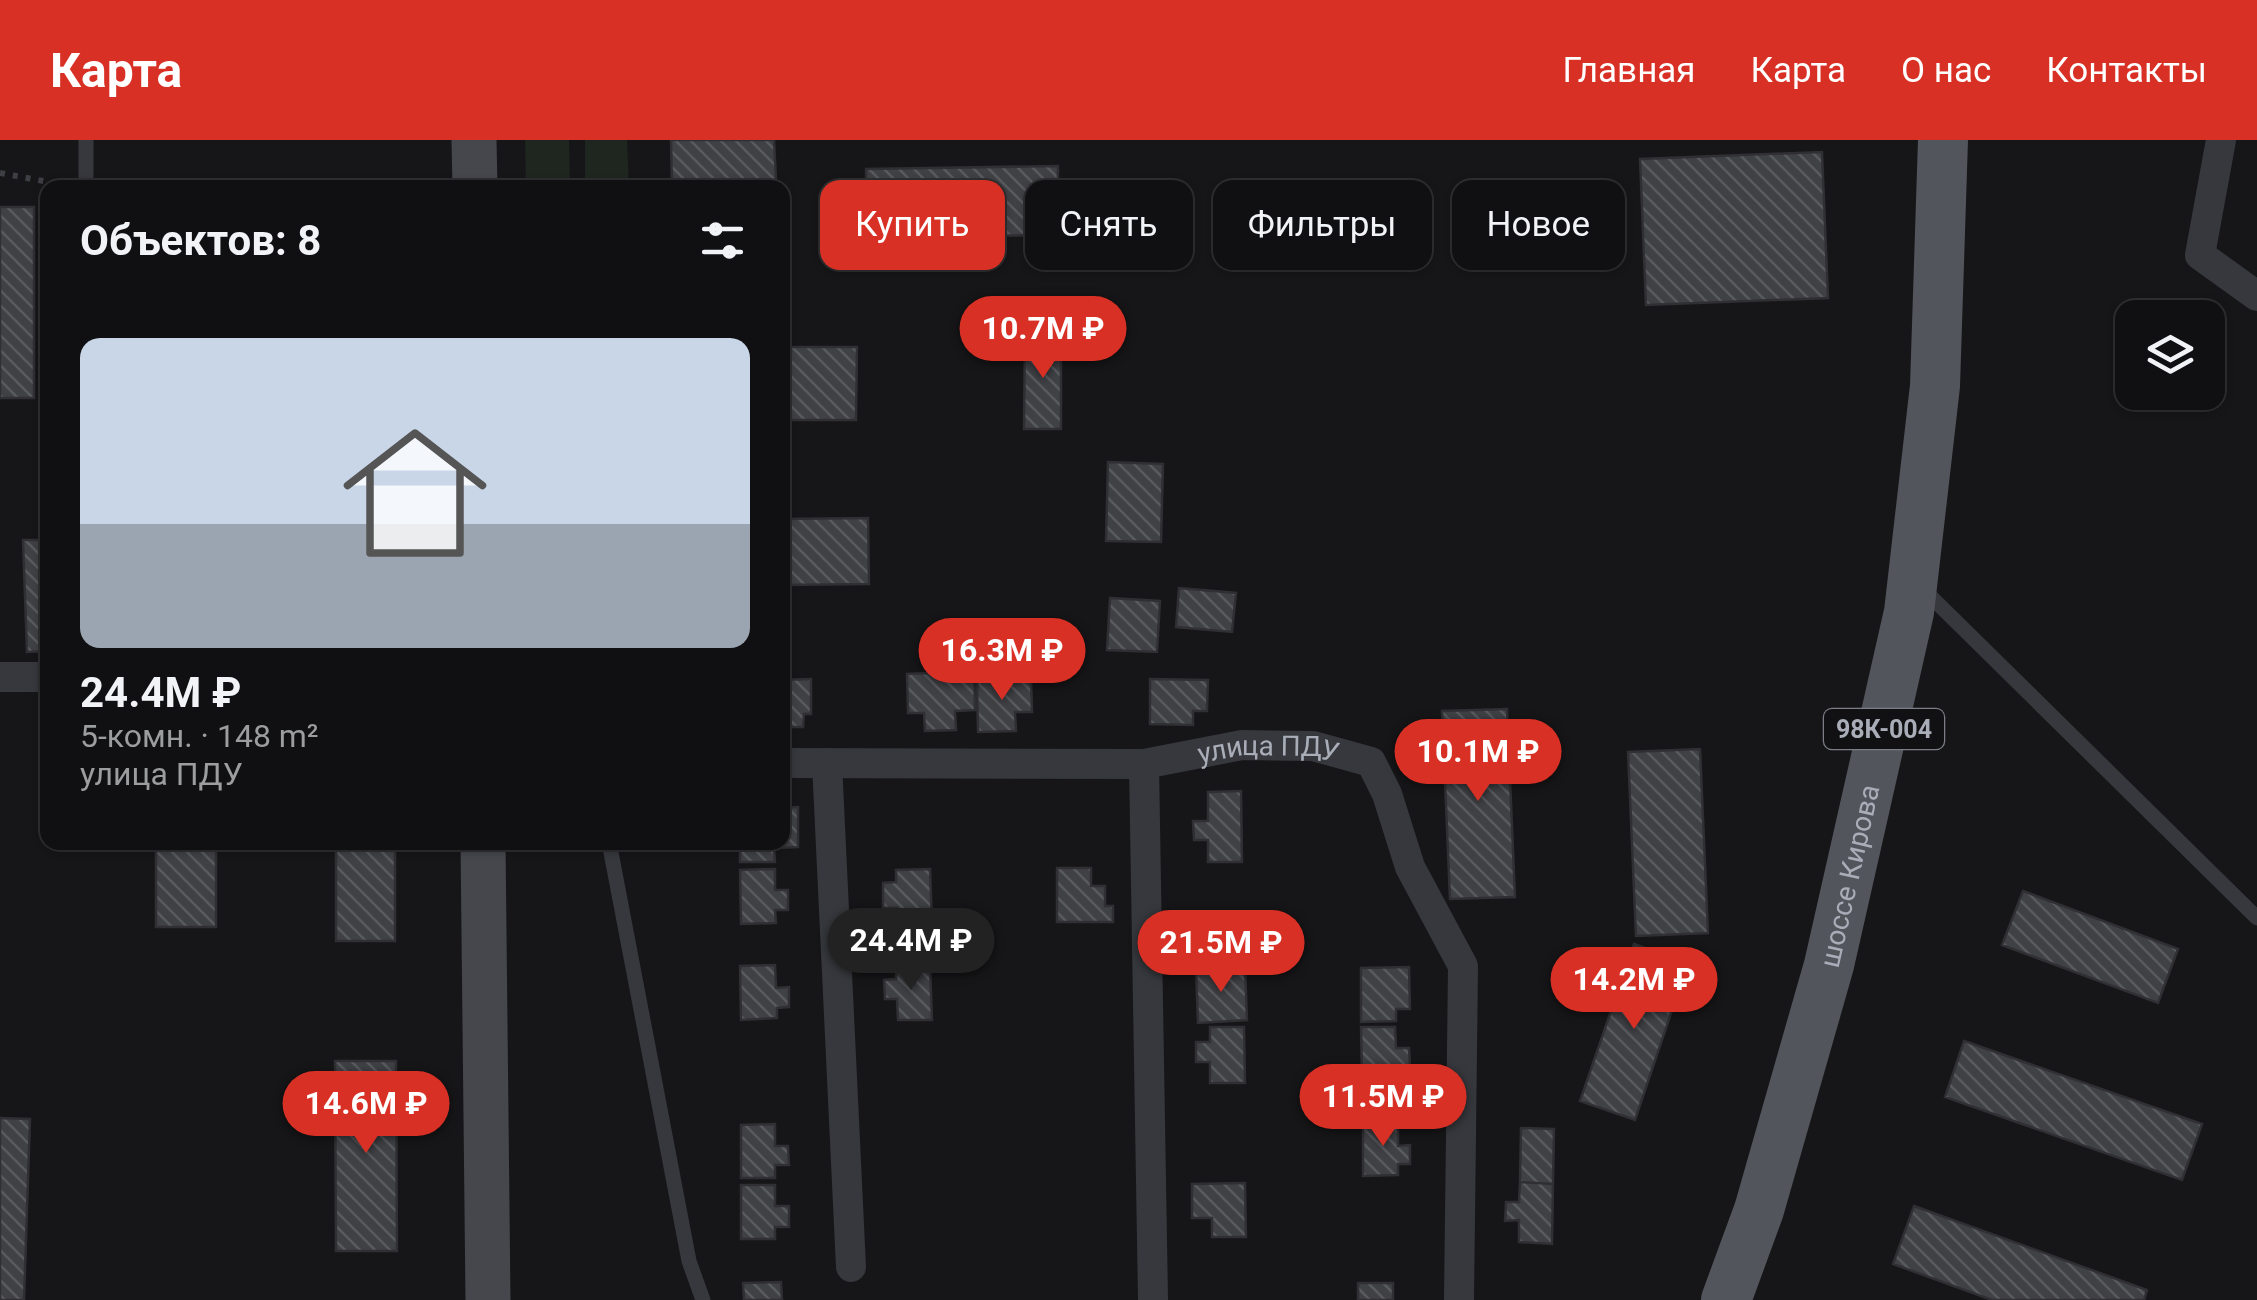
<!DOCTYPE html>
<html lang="ru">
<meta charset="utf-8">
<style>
:root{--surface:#101012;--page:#1e1e20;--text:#f1f3f6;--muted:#9c9d9f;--line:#303032;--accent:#d93025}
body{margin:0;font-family:Roboto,sans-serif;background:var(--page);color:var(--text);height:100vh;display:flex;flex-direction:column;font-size:38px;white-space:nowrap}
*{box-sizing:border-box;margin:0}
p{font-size:32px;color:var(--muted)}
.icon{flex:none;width:55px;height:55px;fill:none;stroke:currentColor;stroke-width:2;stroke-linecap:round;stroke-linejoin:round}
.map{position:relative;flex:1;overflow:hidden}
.sheet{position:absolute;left:40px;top:40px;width:750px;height:670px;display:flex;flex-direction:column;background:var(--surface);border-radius:20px;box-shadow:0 2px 8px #0004,0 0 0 2px var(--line)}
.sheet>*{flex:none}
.hud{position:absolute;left:820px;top:40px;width:950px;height:90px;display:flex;gap:20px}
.buttons{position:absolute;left:2115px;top:160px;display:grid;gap:20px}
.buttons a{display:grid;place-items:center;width:110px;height:110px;border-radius:20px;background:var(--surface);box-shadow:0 2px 8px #0004,0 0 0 2px var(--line);font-size:50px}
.price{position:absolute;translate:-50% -85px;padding:0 22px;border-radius:35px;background:var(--accent);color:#fff;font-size:32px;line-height:65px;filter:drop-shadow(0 2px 5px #0008)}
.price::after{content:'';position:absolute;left:50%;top:60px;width:30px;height:22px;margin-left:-15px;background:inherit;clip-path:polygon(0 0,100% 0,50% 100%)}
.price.current{background:#222;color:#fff}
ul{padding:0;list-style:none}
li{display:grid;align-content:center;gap:20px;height:530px;padding:0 40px}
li+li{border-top:2px solid var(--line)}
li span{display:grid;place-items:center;height:310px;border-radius:20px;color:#555}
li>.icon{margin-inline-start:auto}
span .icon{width:180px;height:180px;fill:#fffc;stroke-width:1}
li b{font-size:42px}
h2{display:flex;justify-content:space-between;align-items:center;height:120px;padding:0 40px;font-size:42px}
.tag{padding:0 35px;border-radius:20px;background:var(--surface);box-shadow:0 2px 8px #0004,0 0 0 2px var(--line);font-size:35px;line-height:90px}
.tag.current{background:var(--accent);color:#fff}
header{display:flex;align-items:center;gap:60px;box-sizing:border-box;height:140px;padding:0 50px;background:var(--accent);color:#fff}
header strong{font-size:48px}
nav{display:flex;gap:55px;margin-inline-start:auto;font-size:35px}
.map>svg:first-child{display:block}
.green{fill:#1e261f}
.building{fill:url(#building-back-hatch);stroke:#303034;stroke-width:2.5}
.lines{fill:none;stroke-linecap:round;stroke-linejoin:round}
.path{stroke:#3d3f44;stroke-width:6;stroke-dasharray:5 8;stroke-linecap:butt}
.lane{stroke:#37383d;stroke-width:15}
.street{stroke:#37383d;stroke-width:30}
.secondary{stroke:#45474d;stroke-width:45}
.primary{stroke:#53555c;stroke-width:50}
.labels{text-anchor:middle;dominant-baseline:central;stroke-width:8;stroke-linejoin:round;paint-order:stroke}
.shield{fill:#111113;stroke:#7b7e86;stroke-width:2.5}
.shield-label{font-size:25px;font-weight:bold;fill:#a8adb8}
.street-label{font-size:28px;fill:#a8adb8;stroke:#111113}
</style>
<header>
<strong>Карта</strong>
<nav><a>Главная</a><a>Карта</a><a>О нас</a><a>Контакты</a></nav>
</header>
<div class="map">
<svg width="2257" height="1160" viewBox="0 0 2257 1160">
<defs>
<pattern id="building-back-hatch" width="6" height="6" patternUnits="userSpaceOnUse" patternTransform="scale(2.5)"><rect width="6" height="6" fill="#404145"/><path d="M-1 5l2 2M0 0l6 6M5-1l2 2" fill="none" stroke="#595a5e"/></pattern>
</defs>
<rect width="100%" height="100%" fill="#161618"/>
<!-- green -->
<path class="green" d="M525,0H569L570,47H526Z
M585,0H627L629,47H585Z"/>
<!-- building -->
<path class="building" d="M671,0H774L776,40L672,44Z
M1822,12L1828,158L1646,165L1640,19Z
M1058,26V95L867,97L866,29Z
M0,67H34V258H0Z
M1025,192H1061V289H1024Z
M782,207H857L856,280H782Z
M1108,322L1163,324L1161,402L1106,401Z
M868,378L869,444L782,445V379Z
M23,400H48V511L27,512Z
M1179,448L1236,453L1232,492L1176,487Z
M1110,458L1160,461L1157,512L1107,510Z
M974,531L975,570L955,571L956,590L925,591L924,573H908L907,534Z
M1031,538L1032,572H1015L1016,591L978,592L977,539Z
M811,539V574H804L803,587H782V540Z
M1150,539L1208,540L1207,571H1193V585L1150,584Z
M1507,569L1515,757L1450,759L1442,571Z
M1700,609L1708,793L1636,796L1628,612Z
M1241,651L1242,722H1208V700H1194L1193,681H1208V652Z
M798,667V707L774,708L775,722H740V702H782V668Z
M156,702H216V787H156Z
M336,702H395V801H336Z
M1057,728H1091V746H1105V766H1113V782H1057Z
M775,729V750H788V770H775L776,783L741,784L740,730Z
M930,729L932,784L897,785V768H883V743L896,742V730Z
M2023,751L2178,809L2158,863L2002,805Z
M1634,804L1688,823L1635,980L1580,961Z
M775,825L776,848L789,847V867L777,868V878L741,880L740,826Z
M930,826L932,880H898L897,859H885L884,840L896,839V827Z
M1245,827L1247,880L1198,883L1196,829Z
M1409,827L1410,869H1396V881L1361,882V828Z
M1210,887H1244L1245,943H1210V922H1196V902H1210Z
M1361,887H1395L1396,908H1409L1410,928H1396V940L1362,941Z
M1964,901L2202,984L2182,1040L1945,957Z
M335,921H396L397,1111H336Z
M0,978L30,979L24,1160H0Z
M1363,982H1398V1006L1410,1005V1024H1398V1035L1363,1036Z
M775,984V1006H788L789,1025H775V1038H741V985Z
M1521,988L1554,989L1553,1044L1520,1042Z
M1520,1042L1553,1044L1552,1104L1519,1102V1080L1505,1081L1506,1062H1519Z
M1245,1043L1246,1097H1212V1078H1192V1044Z
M741,1045H775V1066H789V1087H775V1099H741Z
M1914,1066L2147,1150L2144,1160H1992L1893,1124Z
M781,1142L782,1160H744L743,1143Z
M1358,1143H1393V1160H1358Z"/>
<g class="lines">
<!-- path -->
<path class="path" d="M0,33L59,44"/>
<!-- lane -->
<path class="lane" d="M86,0V48
M1923,449L2257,778
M609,702L689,1121L703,1160"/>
<!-- street -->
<g class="street">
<path d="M2221,0L2200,115L2257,156"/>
<path d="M0,537H48"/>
<path id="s1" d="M782,623L1144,624L1242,605L1313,606L1371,622L1387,654L1410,727L1463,826L1459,1160"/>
<path d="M827,623L851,1127"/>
<path d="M1144,624L1153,1160"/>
</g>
<!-- secondary -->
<path class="secondary" d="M474,0L475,48
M483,702L488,1160"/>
<!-- primary -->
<path class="primary" id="s2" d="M1726,1160L1759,1070L1829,825L1909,472L1935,246L1943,0"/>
</g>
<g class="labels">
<!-- shield labels -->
<rect class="shield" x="1824" y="569" width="120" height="40" rx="8"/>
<g class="shield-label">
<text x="1884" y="589">98К-004</text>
</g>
<!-- street labels -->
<g class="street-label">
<text stroke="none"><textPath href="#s1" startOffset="488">улица ПДУ</textPath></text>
<text stroke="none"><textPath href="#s2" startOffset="442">шоссе Кирова</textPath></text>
</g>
</g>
</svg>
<div class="buttons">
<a><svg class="icon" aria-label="layers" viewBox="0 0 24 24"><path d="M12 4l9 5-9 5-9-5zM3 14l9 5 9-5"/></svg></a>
</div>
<b class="price" style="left:1043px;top:241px">10.7M ₽</b>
<b class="price" style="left:1002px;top:563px">16.3M ₽</b>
<b class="price" style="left:1478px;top:664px">10.1M ₽</b>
<b class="price current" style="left:911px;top:853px">24.4M ₽</b>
<b class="price" style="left:1221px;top:855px">21.5M ₽</b>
<b class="price" style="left:1634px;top:892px">14.2M ₽</b>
<b class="price" style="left:1383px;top:1009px">11.5M ₽</b>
<b class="price" style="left:366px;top:1016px">14.6M ₽</b>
<div class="hud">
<a class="tag current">Купить</a>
<a class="tag">Снять</a>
<a class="tag">Фильтры</a>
<a class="tag">Новое</a>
</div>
<section class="sheet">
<h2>Объектов: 8<svg class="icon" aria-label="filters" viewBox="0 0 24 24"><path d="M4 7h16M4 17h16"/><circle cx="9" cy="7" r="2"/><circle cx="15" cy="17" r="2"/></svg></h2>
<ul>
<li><span style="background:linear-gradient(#c9d6e8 60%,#9aa5b1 0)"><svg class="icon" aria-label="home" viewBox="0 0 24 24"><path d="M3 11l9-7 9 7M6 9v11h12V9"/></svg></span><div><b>24.4M ₽</b><p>5-комн. · 148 m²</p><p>улица ПДУ</p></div></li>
</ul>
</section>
</div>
